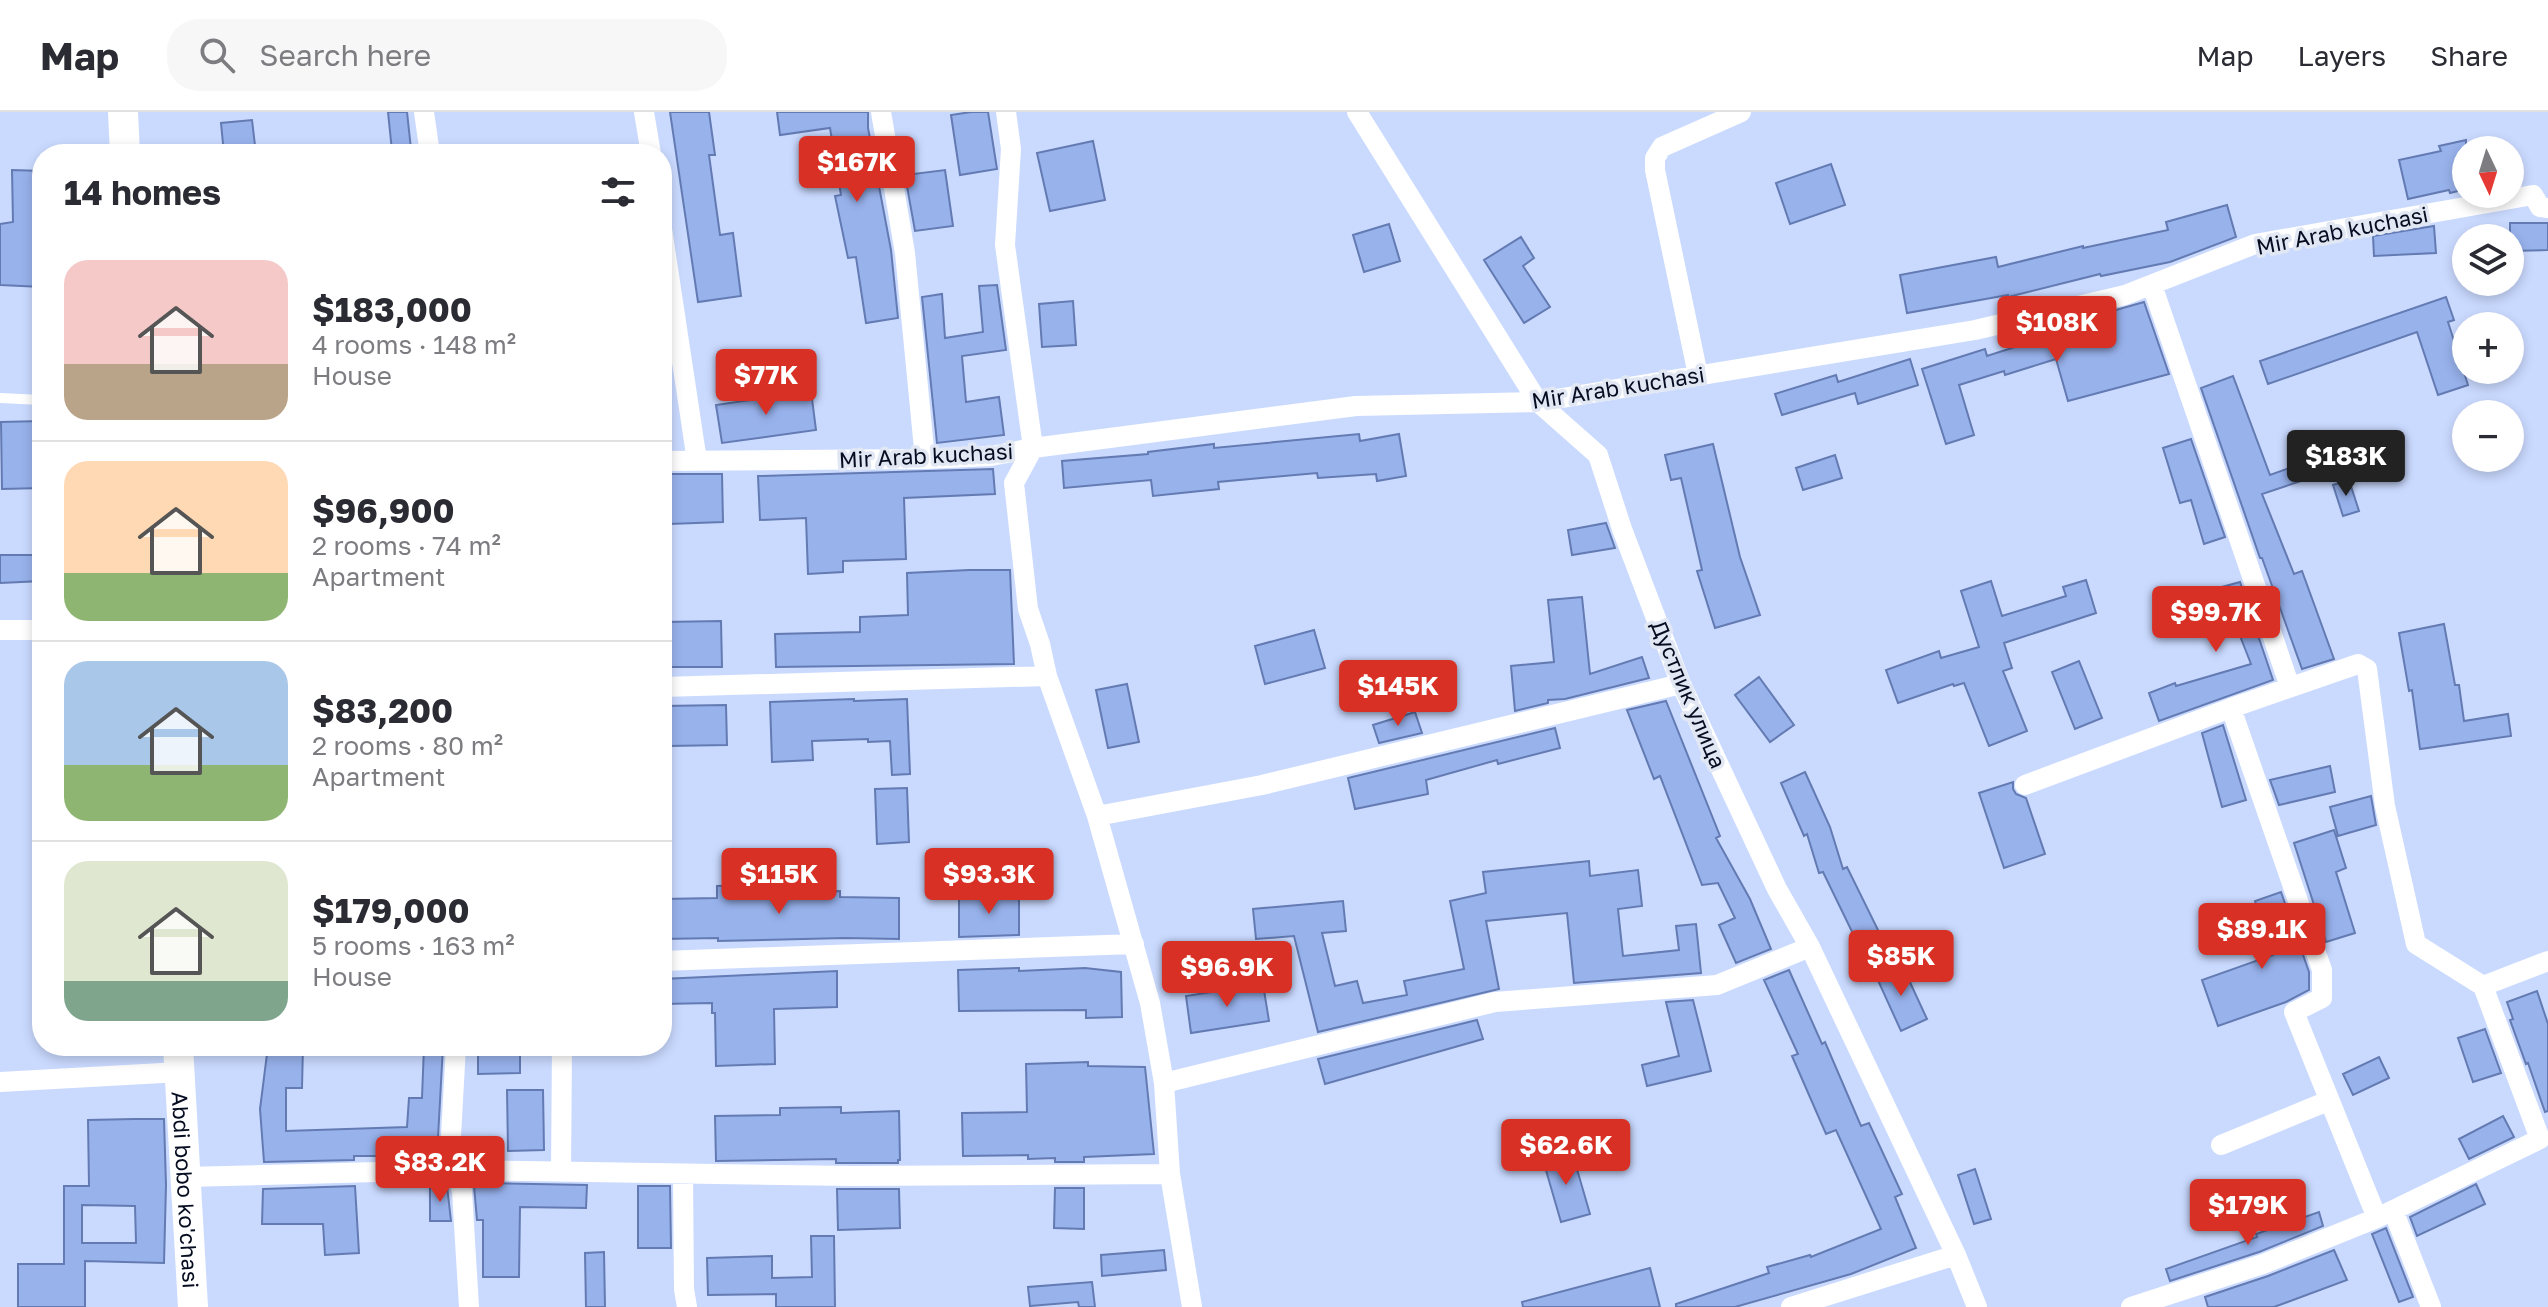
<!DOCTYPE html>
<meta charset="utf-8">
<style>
:root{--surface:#fff;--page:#f7f7f7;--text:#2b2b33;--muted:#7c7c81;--line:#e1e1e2;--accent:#d93025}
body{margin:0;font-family:"Golos Text",sans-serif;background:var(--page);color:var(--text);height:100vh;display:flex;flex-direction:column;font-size:30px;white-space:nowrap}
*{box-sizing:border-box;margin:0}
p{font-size:26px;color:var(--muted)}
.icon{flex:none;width:44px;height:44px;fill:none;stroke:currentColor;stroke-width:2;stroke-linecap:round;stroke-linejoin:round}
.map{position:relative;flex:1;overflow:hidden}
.panel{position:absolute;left:32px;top:32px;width:640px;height:912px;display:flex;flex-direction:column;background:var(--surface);border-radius:32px;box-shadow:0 4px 12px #0003}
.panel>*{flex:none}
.needle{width:52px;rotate:176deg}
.buttons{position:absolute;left:2452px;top:24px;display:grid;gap:16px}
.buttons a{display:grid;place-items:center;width:72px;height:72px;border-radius:50%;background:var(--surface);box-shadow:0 4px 12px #0003;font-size:40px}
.price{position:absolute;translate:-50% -68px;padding:0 18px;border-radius:8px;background:var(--accent);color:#fff;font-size:26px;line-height:52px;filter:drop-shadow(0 2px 4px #0008)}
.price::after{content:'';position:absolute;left:50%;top:48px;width:24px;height:18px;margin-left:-12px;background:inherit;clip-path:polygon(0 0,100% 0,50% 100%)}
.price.on{background:#222;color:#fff}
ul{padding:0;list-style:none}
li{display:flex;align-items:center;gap:24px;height:200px;padding:0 32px}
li+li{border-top:2px solid var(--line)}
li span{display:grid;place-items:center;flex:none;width:224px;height:160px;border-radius:24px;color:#555}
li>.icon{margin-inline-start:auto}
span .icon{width:96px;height:96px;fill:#fffc;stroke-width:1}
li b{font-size:34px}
h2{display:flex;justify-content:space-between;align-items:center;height:96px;padding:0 32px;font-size:34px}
header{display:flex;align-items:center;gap:48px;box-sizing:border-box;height:112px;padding:0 40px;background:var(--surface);border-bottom:2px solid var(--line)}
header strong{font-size:38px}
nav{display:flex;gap:44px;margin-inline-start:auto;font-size:28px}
.search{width:560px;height:72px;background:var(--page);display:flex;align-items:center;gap:20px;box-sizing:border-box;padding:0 28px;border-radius:32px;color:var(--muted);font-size:30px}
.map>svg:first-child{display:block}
.building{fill:#98b2ec;stroke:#637bb2;stroke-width:2;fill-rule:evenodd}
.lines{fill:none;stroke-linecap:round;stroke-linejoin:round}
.service{stroke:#fff;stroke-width:10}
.minor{stroke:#fff;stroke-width:20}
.secondary{stroke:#fff;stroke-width:30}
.labels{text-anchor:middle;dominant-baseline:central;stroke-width:7;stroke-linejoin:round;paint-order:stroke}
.street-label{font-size:22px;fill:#060d21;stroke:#e2e7f4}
</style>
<header>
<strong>Map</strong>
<div class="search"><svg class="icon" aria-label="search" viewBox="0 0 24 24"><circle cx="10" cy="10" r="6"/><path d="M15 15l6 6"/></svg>Search here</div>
<nav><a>Map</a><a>Layers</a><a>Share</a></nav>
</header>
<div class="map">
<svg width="2548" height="1195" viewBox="0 0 2548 1195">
<rect width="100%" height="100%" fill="#cadaff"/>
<!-- building -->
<path class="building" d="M388,0H407L411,37L392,39Z
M670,0H709L715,43H709L720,123L733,121L741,184L698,190Z
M777,0H868V16L891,138L898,206L866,211L856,145L848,146L835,84L841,83L830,16L780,23Z
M971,0H988L997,57L960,63L951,3Z
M252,8L256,42H224L221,11Z
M2466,28V77L2450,81L2449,78L2408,87L2399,48L2441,39L2439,34Z
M1093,29L1105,88L1050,99L1037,41Z
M1831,52L1845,93L1790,112L1776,71Z
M12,58L42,59V175L0,173V112L13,110Z
M945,58L953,114L915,119L905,63Z
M2227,93L2236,125L2170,150L2101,164L2100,162L2008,185V183L1907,201L1900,163L1996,145L1998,155L2083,134V136L2168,118L2166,110Z
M2510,111H2548V138L2510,139Z
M1389,112L1400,149L1364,160L1353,123Z
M2434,114L2436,141L2374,144L2373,124Z
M1521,125L1534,146L1523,154L1550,195L1524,211L1484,148Z
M997,173L1006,238L962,244L966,290L999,285L1004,323L937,331L922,185L942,182L945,226L983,220L979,174Z
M2446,185L2454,208L2448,210L2468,273L2438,283L2417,220L2268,272L2260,249Z
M1073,189L1076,233L1042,235L1039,192Z
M2144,190L2169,262L2068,289L2056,247L2005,263L2004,259L1959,273L1974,323L1946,332L1922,257L1985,237L1987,244L2049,224L2048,221L2103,206L2102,202Z
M1910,247L1918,273L1858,292L1855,281L1782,303L1775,282L1836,263L1838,270Z
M2233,264L2270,363L2295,354L2291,341L2335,327L2343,355L2262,382L2294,462L2302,459L2334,547L2302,557L2262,446H2260L2201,276Z
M811,279L816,318L722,331L716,293Z
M42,309V376L2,377L1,310Z
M1359,322L1360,329L1399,322L1406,364L1377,369L1376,362L1318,366L1317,361L1218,370L1219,377L1153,384L1151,368L1064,376L1062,349L1148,342V340L1214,332V336Z
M2191,327L2225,425L2204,432L2191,388L2180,391L2163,336Z
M1713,332L1740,445L1760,503L1715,516L1697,459L1702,458L1681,366L1671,368L1665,343Z
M1835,343L1842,366L1803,378L1796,356Z
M993,357L995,382L904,386L906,447L843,449V460L808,462L806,406L760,408L758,364Z
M667,362H722L723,410L669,412Z
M2349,368L2359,399L2343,404L2333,373Z
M1606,411L1615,436L1572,443L1568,418Z
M0,443H42V469L0,471Z
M969,458H1010L1014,552L776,555L775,522L860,520V505L908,503L907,461Z
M2086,468L2096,501L2004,531L2012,556L2003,559L2027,619L1989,634L1964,571L1954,574L1953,572L1898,591L1886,558L1939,539L1941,546L1979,535L1961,479L1991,469L2002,504L2066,484L2063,475Z
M2240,470L2273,568L2159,609L2149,581L2175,571L2176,574L2251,552L2231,501L2187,516L2178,487Z
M1582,485L1590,562L1642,545L1649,566L1565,587L1548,588V591L1515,599L1511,554L1554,550L1548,488Z
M721,509L722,555H662L663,510Z
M2444,512L2455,573H2459L2464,609L2508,602L2511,624L2420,637L2412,578L2409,579L2399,521Z
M1314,518L1325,556L1265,572L1255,534Z
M2079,549L2102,606L2075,617L2052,560Z
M1759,565L1794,613L1770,630L1735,583Z
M1127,572L1139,630L1108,636L1096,578Z
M854,587V589L907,587L910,662L892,663L890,629L868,630V627L812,629L813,648L772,650L770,590Z
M1666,589L1720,724L1716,726L1750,787L1771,837L1736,851L1719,813L1735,806L1718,771L1702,773L1660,664L1654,667L1627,598Z
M726,593L727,633L668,634L667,625H662V594Z
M1415,600L1422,621L1379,631L1373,613Z
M2223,613L2246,688L2222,695L2202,621Z
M1555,616L1560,636L1498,652L1497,648L1426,668L1428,682L1355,697L1348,666Z
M2330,654L2335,680L2279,693L2270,668Z
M1805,660L1830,715L1843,757L1847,755L1879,820L1857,830L1823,760L1819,761L1807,722L1804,724L1781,671Z
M2013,670V677L2016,682L2026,686L2045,742L2004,756L1979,681Z
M907,676L909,730L877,732L875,677Z
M2371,684L2376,713L2338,724L2330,695Z
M2334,718L2346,756L2336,760L2355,821L2326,830L2294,731Z
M1589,749L1590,764L1638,758L1642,794L1618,797L1623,844L1679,838L1676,814L1696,812L1701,861L1574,871L1567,801L1486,809L1499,877L1318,920L1294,824L1256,827L1253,797L1343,789L1346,819L1322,821L1335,874L1357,869L1363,891L1407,883L1404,869L1464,857L1450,789L1486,781L1483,760Z
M776,772V780L840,779V785L899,786V827L845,826L718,829V826L662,827V787L717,786V774Z
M2281,780L2309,860V878L2286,890L2218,914L2202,868L2273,843L2255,789Z
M959,783L1019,784V823L959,825Z
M1902,853L1927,907L1901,919L1876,864Z
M1019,856V859L1085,856L1121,860L1122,905L1086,906V898L959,899L958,858Z
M1789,858L1822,932L1825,930L1861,1014L1869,1011L1902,1082L1895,1085L1916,1136L1851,1162L1735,1195H1676V1192L1769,1161L1767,1155L1810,1143L1811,1145L1881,1117L1836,1018L1826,1022L1792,944L1798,942L1764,868Z
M837,859V895L774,897L775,952L716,954L715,901H712V891L662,892V867Z
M1263,872L1269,909L1191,921L1186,884Z
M2537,879L2548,912V999L2545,1000L2528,951L2526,952L2510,908L2513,907L2507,890Z
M1693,888L1711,959L1647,974L1642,953L1679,944L1666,890Z
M1477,908L1483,927L1325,972L1318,947Z
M2485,917L2501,961L2473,970L2458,926Z
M268,934H303L302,976H286V1019L407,1015L409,986H422L424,934H443L437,1044H354V1048L264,1050L260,997Z
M478,934H520V961L478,962Z
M2379,945L2389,966L2353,983L2343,962Z
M1088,950V954L1145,955L1154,1042L1084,1045V1050H1055V1046L1028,1047V1043L963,1044L962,1001L1027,1000L1026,952Z
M507,978H543L544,1038L508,1039Z
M841,995V1001L899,999L900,1048H898V1051H836V1047L716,1049L715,1004L780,1003V996Z
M2503,1004L2514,1025L2469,1047L2459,1027Z
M134,1007H164L166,1073L164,1151L85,1149V1195H18V1152H64V1074H89L88,1008ZM82,1093L135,1094L136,1131H82Z
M1572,1040L1590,1102L1561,1110L1543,1048Z
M1975,1057L1991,1107L1974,1112L1958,1063Z
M484,1071L587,1073L586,1096L520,1095L519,1165H483V1108H477L474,1074L484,1073Z
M2476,1072L2485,1092L2417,1124L2410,1105Z
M355,1074L359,1141L325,1143L323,1112H262L263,1077Z
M430,1074H447L451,1109H430Z
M638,1074H670L671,1136H638Z
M1055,1076H1084V1117L1054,1116Z
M837,1077H899L900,1116L838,1118Z
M2319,1100L2323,1114L2259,1140L2170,1169L2166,1157L2257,1125L2256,1122Z
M2386,1116L2413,1185L2399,1190L2372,1122Z
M811,1124H834L835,1195H776V1182L708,1183L707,1146L772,1144V1166L812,1165Z
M1164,1138L1166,1158L1102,1164L1101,1143Z
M2334,1138L2347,1168L2274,1195H2208L2205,1185L2268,1164Z
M604,1140L605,1195H586L585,1141Z
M1650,1156L1660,1195H1523L1522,1190Z
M1092,1170L1095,1195H1079L1078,1190L1030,1194L1028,1175Z"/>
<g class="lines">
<!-- service -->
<path class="service" d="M0,286L42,288"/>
<!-- minor -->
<path class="minor" d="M424,0L430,42
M644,0L651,42
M881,0L905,141L925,347
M1006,0L1011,37L1005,133L1033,336L1014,371L1028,497L1040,532L1047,564L1097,704L1150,891L1164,971L1170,1062L1192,1195
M1357,0L1538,290L1598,343L1622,417L1681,572L1777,777L1810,835L1956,1143L1977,1195
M662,117L697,349
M2152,173L2290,575
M1698,263L1655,58V46L1662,35L1741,0
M662,349L925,347L991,344L1033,336L1356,294L1538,290L1975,218L2125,183L2255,132L2533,83L2540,95L2548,96
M0,518H42
M662,575L1047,564
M2231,596L2322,858V886L2294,900L2377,1106
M2025,673L2231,596L2358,552L2367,557L2385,694L2416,832L2483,874L2540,1027L2377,1106L2263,1152L2131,1195
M1097,704L1262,673L1681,572
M662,849L1134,832
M2483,874L2548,849
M456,934L450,1042L462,1079L469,1195
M0,970L180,960
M1164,971L1495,890L1717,873L1810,835
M2221,1033L2328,989
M561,1060L562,934
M683,1062L684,1177L687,1195
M185,1065L454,1058L853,1064L1170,1062
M2393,1098L2431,1195
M1791,1195L1956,1143"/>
<!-- secondary -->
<g class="secondary">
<path d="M123,0L125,42"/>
<path id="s1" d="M178,934L193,1195"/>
</g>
</g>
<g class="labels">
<!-- street labels -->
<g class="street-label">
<text transform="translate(2342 118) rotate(-11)">Mir Arab kuchasi</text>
<text transform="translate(1618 275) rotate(-9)">Mir Arab kuchasi</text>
<text transform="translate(926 343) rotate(-3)">Mir Arab kuchasi</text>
<text transform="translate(1689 582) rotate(67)">Дустлик улица</text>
<text stroke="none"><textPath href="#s1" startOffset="144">Abdi bobo ko'chasi</textPath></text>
</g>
</g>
</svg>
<div class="buttons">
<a><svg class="needle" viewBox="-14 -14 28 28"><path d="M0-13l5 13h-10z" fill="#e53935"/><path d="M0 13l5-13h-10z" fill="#7c7c81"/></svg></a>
<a><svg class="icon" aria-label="layers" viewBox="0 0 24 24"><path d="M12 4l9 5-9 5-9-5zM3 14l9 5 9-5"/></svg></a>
<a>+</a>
<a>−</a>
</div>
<b class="price" style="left:857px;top:92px">$167K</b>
<b class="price" style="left:2057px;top:252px">$108K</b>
<b class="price" style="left:766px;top:305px">$77K</b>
<b class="price on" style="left:2346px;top:386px">$183K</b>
<b class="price" style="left:2216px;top:542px">$99.7K</b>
<b class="price" style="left:1398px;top:616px">$145K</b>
<b class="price" style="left:779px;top:804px">$115K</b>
<b class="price" style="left:989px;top:804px">$93.3K</b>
<b class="price" style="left:2262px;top:859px">$89.1K</b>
<b class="price" style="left:1901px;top:886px">$85K</b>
<b class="price" style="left:1227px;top:897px">$96.9K</b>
<b class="price" style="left:1566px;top:1075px">$62.6K</b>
<b class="price" style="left:440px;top:1092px">$83.2K</b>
<b class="price" style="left:2248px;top:1135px">$179K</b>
<section class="panel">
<h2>14 homes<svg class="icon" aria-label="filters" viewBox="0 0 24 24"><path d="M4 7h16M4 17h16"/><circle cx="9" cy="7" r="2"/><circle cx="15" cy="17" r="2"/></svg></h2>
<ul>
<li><span style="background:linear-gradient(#f6c9c9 65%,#b9a48a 0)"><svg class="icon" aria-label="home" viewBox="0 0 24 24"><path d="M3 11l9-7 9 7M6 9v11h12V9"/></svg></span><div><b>$183,000</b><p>4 rooms · 148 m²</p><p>House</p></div></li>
<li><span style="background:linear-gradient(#ffd9b3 70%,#8fb573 0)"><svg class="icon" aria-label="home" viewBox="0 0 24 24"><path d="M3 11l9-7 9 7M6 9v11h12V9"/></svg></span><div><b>$96,900</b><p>2 rooms · 74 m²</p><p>Apartment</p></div></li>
<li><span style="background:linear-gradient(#a9c7e8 65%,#8fb573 0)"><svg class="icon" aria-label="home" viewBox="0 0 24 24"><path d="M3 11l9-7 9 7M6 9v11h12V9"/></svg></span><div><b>$83,200</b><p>2 rooms · 80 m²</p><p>Apartment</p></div></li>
<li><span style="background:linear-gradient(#dfe7d0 75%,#7fa58c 0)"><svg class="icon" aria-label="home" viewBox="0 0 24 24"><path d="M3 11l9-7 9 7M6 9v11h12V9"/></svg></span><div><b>$179,000</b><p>5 rooms · 163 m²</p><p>House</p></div></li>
</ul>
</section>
</div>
